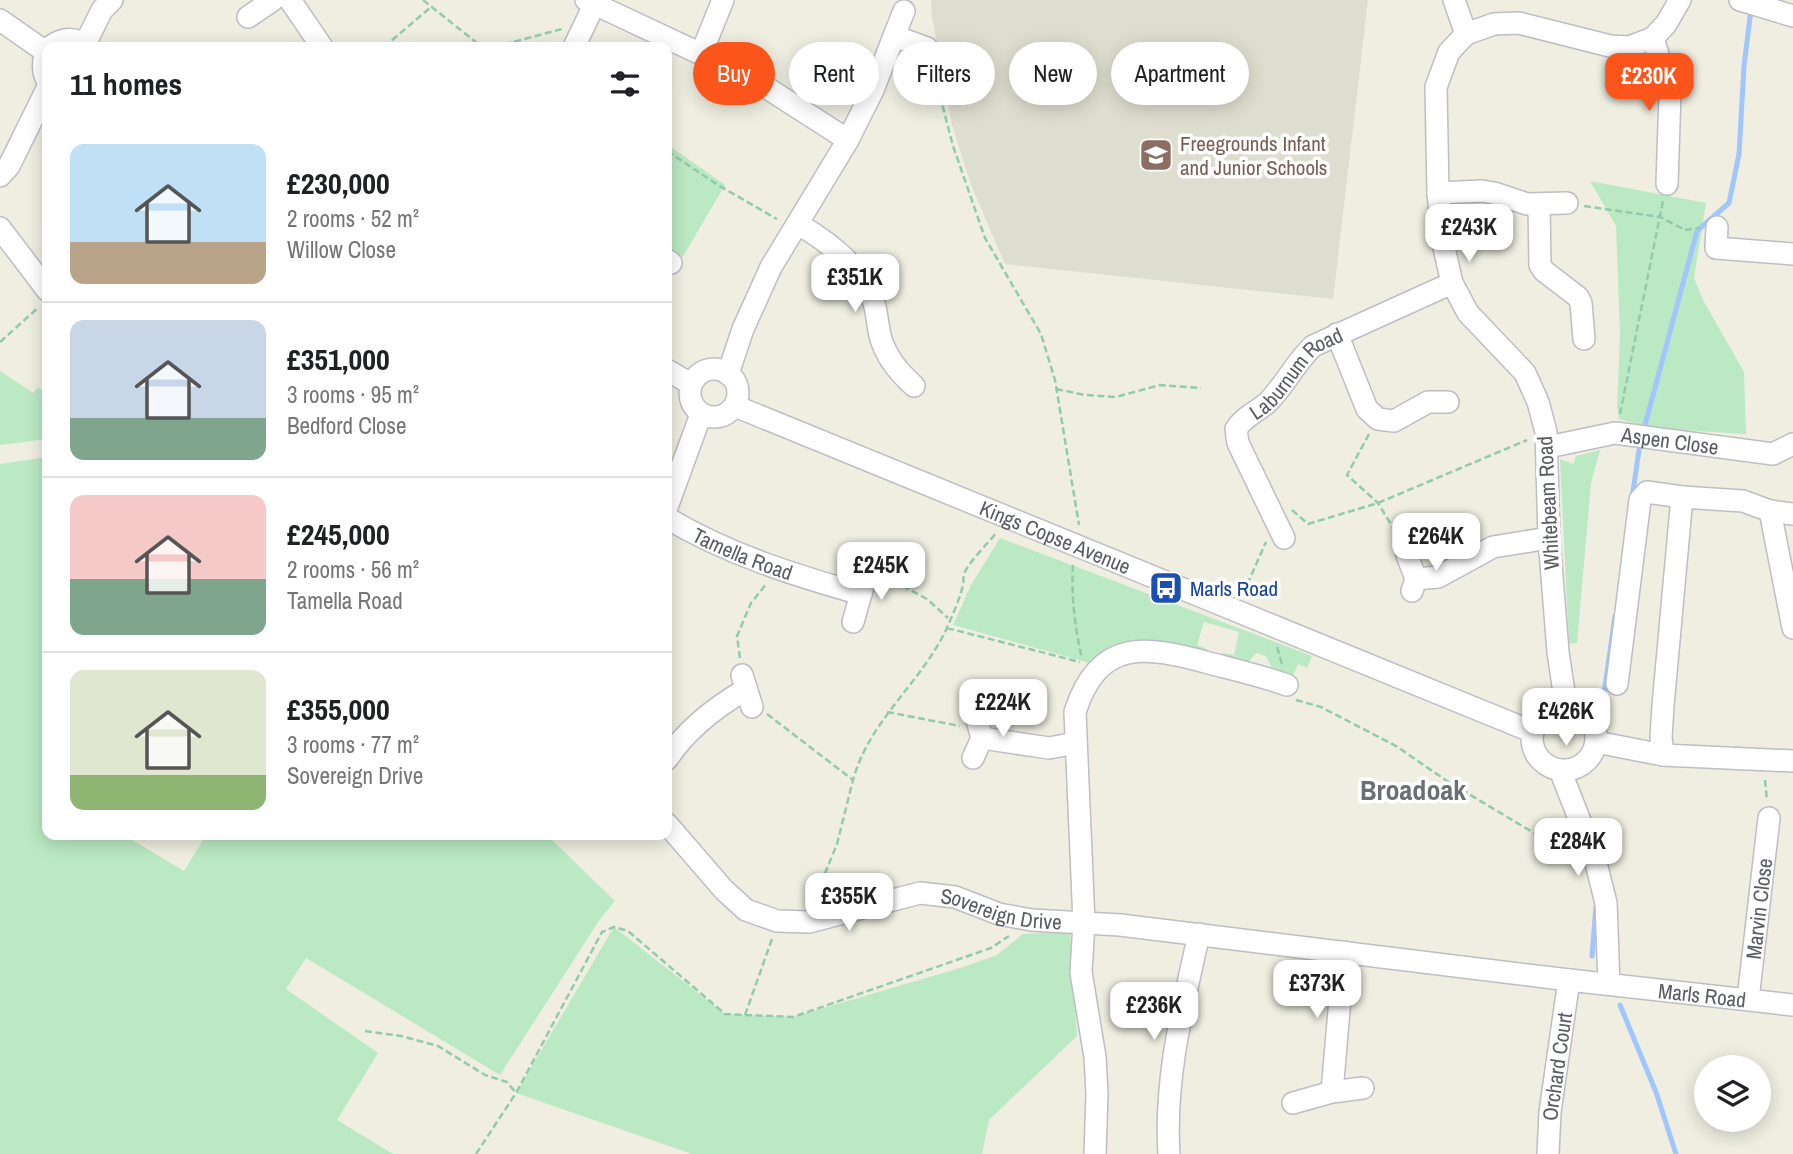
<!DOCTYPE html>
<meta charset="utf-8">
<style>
:root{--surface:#fff;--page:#f2f2f2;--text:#202124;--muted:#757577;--line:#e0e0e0;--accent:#fb551b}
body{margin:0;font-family:"Archivo Narrow",sans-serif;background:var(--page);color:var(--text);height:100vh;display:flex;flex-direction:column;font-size:26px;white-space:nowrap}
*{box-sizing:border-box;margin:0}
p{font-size:23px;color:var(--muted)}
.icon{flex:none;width:38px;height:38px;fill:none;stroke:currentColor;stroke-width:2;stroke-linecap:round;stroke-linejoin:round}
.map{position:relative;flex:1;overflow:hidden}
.details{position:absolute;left:42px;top:42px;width:630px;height:798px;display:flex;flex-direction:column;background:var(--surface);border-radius:14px;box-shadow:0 4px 18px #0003}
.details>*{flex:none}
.guide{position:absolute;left:693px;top:42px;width:665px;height:63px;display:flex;gap:14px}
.tools{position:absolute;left:1694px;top:1055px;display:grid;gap:14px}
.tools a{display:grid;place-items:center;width:77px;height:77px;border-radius:50%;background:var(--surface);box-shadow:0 4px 18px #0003;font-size:35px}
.price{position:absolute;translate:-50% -60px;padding:0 16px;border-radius:14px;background:#fff;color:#222;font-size:23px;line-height:46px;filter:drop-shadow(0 2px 4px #0008)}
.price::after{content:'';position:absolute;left:50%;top:42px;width:21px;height:16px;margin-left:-10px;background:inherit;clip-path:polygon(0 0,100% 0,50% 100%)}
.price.active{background:var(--accent);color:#fff}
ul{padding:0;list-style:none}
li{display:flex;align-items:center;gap:21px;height:175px;padding:0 28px}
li+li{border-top:2px solid var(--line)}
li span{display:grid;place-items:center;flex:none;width:196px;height:140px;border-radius:14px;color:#555}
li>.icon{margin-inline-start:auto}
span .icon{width:84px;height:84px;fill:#fffc;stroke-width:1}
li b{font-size:30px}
h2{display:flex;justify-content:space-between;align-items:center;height:84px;padding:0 28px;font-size:30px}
.chip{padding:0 24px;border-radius:32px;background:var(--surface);box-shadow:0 4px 18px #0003;font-size:24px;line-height:63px}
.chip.active{background:var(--accent);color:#fff}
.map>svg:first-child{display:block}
.education{fill:#deded0}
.green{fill:#bbe9c3}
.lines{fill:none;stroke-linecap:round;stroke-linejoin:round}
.stream{stroke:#a1c5ff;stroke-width:5}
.minor-casing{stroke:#bcbec4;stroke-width:24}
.path{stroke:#93caad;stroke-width:2.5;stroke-dasharray:7 3.5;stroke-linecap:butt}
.minor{stroke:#fff;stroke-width:21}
.labels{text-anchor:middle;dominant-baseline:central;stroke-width:7;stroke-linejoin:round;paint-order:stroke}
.education-label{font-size:21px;fill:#785e54;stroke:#fff;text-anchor:start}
.street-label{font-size:21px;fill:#5a5c64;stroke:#fff}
.transit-label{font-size:21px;fill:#164399;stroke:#fff;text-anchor:start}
.district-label{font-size:28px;font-weight:bold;fill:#6b6e76;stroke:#fff}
</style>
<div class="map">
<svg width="1793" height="1154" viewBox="0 0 1793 1154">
<rect width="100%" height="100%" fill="#efeee1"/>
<!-- education -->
<path class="education" d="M931,0H1368L1333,299L1005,264L971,185L952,125L932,17Z"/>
<!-- green -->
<path class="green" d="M667,144L725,185L682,258L670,251L669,231L667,230Z
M1590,181L1706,203L1694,278L1703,300L1744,372L1746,434L1650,428L1619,419L1617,406L1620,336L1616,226Z
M0,371L33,393L38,387L47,395V439L0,445Z
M1600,450L1591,483L1577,643L1569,644L1560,459L1573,464L1576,456Z
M47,457V835H124L184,871L206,835H547L615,901L600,919L500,1075L306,958L286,989L378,1053L337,1120L393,1154H0V464Z
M1000,538L1312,656L1307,668L1298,664L1292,678L1275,674L1266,656L1256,653L1249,661L1236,664L1221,656L1223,653L1234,655L1239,632L1204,622L1197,645L1207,649L1208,653L1204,656C1179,649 1148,635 1122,642C1110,645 1099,655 1090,663L953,625L971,585Z
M614,927L725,1014L793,1017L960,968L997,955L1023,934L1070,932L1077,1036L989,1120L982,1154H692L516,1093Z"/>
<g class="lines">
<!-- stream -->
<path class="stream" d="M1645,425L1697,231L1729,203L1739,154L1744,66L1751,9
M1632,498L1639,450
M1603,700L1615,616
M1592,956L1596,906
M1620,1005L1656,1092L1676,1154"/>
<defs>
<g id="minor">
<path d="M290,0L322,47"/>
<path d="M586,0L750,77L848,140"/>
<path d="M1454,0L1466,34"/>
<path d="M1740,0L1793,16"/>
<path d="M248,17L273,0"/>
<path d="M0,20L46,52"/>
<path d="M894,36L904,11"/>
<path d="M1653,38L1670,93L1667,184"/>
<path d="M85,44L102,10L112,0"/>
<path d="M50,47C63,37 76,37 88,47"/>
<path d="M574,47L594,5"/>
<path d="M47,51C42,62 42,70 47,80"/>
<path d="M701,54L723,0"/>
<path d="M0,176L9,166L47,89"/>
<path d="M1438,193L1482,191L1494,193L1527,204L1567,203"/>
<path d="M1539,204L1540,265L1544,271L1578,297L1581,303L1584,339"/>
<path d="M798,224C827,241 862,266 873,300C878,313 877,329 882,342C889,361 900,373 914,386"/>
<path d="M1717,227L1716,248L1793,254"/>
<path d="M0,228L47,290"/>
<path d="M667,260L671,263"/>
<path d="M1337,334L1367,409L1378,419L1394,421L1428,402H1448"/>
<circle cx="714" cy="393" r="24"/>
<path d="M667,370L691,384"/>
<path d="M728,374L743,329L771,267L848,140L873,90L894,36L927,48"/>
<path id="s1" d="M735,406L1533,732"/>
<path id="s2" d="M1548,447L1615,433L1773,454L1793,444"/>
<path d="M667,507L701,414"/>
<path d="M1770,511L1793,514"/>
<path id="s3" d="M667,518C727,554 794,575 861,594"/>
<path id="s4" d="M1284,538L1238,443L1236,429C1245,415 1260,411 1270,400C1286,383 1296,362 1313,346L1452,283"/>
<path d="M1407,555L1416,579L1412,591"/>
<path d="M1416,579L1438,577L1493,547L1549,538"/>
<path d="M853,622L868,569"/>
<path d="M742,675L752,707"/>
<path d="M1617,684L1640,500L1647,492L1682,497"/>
<path d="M1566,706L1558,652L1549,538L1546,432L1538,402L1525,373L1468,313L1452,283L1443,243L1438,193L1436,87L1449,52L1466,34L1494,24L1519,23L1610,46L1629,47L1653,38L1666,24L1680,0"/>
<circle cx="1564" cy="738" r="32"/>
<path d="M982,738L1049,748L1076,743"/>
<path d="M1596,742L1663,755L1793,761"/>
<path d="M1663,755L1661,737L1663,706L1682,497L1743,501L1770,511L1793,628"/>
<path d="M973,758L982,738L976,717"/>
<path d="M667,759C687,729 714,708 745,690"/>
<path d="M1560,770L1595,859L1606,903L1609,984"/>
<path id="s5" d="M667,824L724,890L746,910L777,921L809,922L920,893L955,897L999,914L1032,920L1120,925L1569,980L1793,1005"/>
<path id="s6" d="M1748,999L1769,818"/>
<path d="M1332,1092L1344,952"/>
<path d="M1293,1103L1332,1092L1363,1088"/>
<path d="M1095,1154L1097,1094L1095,1057L1081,972L1084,923L1075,712C1099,637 1146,646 1209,663C1236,670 1262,676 1287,685"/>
<path d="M1169,1154C1164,1079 1183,1006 1199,934"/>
<path id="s7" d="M1548,1154L1550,1112L1569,980"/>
</g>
</defs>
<!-- minor casing -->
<use href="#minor" class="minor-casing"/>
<!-- path -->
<path class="path" d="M423,0L482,47
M513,42L522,47
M384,47L431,7
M494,47L562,29
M932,65L953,146L985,238L1041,334L1055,380L1079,525
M667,151L718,185L777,219
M1584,206L1660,217L1685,230L1700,228
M0,342L39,307
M1056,389L1085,395L1116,397L1160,385L1201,388
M1620,414L1663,201
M1369,434L1347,475L1378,503L1400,539
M1292,510L1308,524L1378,503L1527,440
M1073,565C1071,597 1075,628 1082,659
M884,576L927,599L948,618
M1243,594L1266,542
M947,628L1080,662
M1277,647L1282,664
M740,658L737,636L751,603L767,583
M1296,700L1321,707L1396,746L1447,781L1544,839L1567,840
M887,712L960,726
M767,714L853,780C869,721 920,684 946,630C951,619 961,596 963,585C964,581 963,578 964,574C967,564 989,542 997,532
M1529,751L1538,760
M1765,780L1767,801
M813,903L837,844L853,780
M745,1015L772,939
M365,1031L401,1036L438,1046L485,1075L507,1082L516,1093L602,932L614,927L628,931L725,1014L793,1017L991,948L1009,936
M476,1154L516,1093"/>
<!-- minor -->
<use href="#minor" class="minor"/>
</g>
<!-- icons -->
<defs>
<symbol id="school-square" viewBox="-11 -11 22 22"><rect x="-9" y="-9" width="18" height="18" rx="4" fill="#8d6e63" stroke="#fff"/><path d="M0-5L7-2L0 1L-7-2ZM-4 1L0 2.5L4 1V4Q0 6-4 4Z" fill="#fff"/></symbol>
<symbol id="bus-square" viewBox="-11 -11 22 22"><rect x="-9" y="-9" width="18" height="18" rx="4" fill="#1a4fb4" stroke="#fff"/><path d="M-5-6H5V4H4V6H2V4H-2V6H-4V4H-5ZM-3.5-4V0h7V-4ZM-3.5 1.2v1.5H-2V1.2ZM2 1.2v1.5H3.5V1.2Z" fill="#fff"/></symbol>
</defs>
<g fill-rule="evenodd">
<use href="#school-square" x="1137" y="136" width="38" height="38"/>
<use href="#bus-square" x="1147" y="569" width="38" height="38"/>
</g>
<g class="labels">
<!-- education labels -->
<g class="education-label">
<text x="1180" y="143">Freegrounds Infant<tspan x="1180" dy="24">and Junior Schools</tspan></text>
</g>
<!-- street labels -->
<g class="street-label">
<text stroke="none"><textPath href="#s4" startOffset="203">Laburnum Road</textPath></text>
<text stroke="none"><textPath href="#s2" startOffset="124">Aspen Close</textPath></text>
<text transform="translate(1548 503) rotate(-93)">Whitebeam Road</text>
<text stroke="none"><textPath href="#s1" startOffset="346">Kings Copse Avenue</textPath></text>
<text stroke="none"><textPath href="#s3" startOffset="84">Tamella Road</textPath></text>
<text stroke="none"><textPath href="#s5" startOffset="380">Sovereign Drive</textPath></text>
<text stroke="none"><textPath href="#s6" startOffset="91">Marvin Close</textPath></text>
<text stroke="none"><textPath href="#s5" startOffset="1087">Marls Road</textPath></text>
<text stroke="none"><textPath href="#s7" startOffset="88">Orchard Court</textPath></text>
</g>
<!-- transit labels -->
<g class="transit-label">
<text x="1190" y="588">Marls Road</text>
</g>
<!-- district labels -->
<g class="district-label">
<text x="1413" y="790">Broadoak</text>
</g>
</g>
</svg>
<div class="tools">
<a><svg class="icon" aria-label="layers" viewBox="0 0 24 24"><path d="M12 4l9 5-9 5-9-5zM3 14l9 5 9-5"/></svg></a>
</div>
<b class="price active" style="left:1649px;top:113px">£230K</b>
<b class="price" style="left:1469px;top:264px">£243K</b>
<b class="price" style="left:855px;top:314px">£351K</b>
<b class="price" style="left:1436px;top:573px">£264K</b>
<b class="price" style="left:881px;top:602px">£245K</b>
<b class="price" style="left:1003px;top:739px">£224K</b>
<b class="price" style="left:1566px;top:748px">£426K</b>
<b class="price" style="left:1578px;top:878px">£284K</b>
<b class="price" style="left:849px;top:933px">£355K</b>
<b class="price" style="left:1317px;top:1020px">£373K</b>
<b class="price" style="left:1154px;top:1042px">£236K</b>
<div class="guide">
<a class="chip active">Buy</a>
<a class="chip">Rent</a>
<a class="chip">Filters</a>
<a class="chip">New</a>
<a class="chip">Apartment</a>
</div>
<section class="details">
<h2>11 homes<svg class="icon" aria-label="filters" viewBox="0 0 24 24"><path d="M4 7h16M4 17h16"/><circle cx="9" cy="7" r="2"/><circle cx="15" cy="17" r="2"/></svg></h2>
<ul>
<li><span style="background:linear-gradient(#bfe0f5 70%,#b9a48a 0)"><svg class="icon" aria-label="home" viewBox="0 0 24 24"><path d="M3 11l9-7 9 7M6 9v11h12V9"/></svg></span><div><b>£230,000</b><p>2 rooms · 52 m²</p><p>Willow Close</p></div></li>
<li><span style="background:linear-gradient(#c9d6e8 70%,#7fa58c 0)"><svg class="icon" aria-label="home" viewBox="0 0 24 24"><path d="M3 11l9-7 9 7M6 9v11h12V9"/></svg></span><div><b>£351,000</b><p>3 rooms · 95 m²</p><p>Bedford Close</p></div></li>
<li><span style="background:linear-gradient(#f6c9c9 60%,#7fa58c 0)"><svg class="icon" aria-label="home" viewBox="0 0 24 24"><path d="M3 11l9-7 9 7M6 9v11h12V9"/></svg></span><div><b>£245,000</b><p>2 rooms · 56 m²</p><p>Tamella Road</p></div></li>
<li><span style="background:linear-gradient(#dfe7d0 75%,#8fb573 0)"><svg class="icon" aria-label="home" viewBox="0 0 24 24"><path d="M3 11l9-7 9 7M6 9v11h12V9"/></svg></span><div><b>£355,000</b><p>3 rooms · 77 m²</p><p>Sovereign Drive</p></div></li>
</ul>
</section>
</div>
